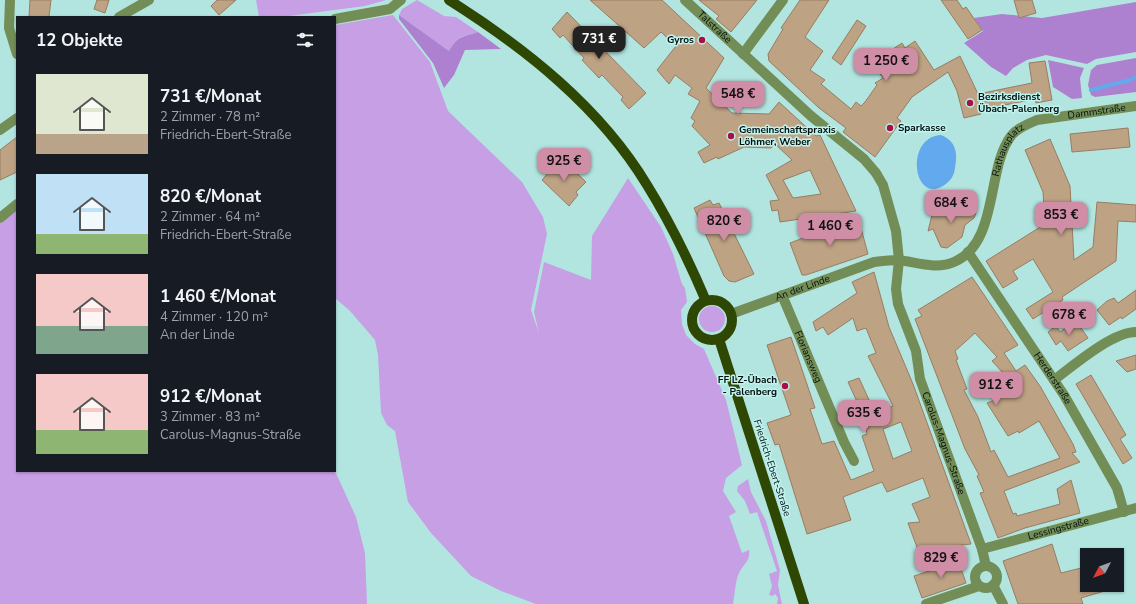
<!DOCTYPE html>
<html lang="de">
<meta charset="utf-8">
<style>
:root{--surface:#171b24;--page:#20242c;--text:#f1f3f6;--muted:#9ea1a6;--accent:#d08da6}
body{margin:0;font-family:"Nunito Sans",sans-serif;background:var(--page);color:var(--text);height:100vh;display:flex;flex-direction:column;font-size:15px;white-space:nowrap}
*{box-sizing:border-box;margin:0}
p{font-size:13px;color:var(--muted)}
.icon{flex:none;width:22px;height:22px;fill:none;stroke:currentColor;stroke-width:2;stroke-linecap:round;stroke-linejoin:round}
.map{position:relative;flex:1;overflow:hidden}
.sheet{position:absolute;left:16px;top:16px;width:320px;height:456px;display:flex;flex-direction:column;background:var(--surface);border-radius:0px;box-shadow:0 1px 3px #0004}
.sheet>*{flex:none}
.needle{width:26px;rotate:229deg}
.tools{position:absolute;left:1080px;top:548px;display:grid;gap:8px}
.tools a{display:grid;place-items:center;width:44px;height:44px;border-radius:0px;background:var(--surface);box-shadow:0 1px 3px #0004;font-size:20px}
.price{position:absolute;translate:-50% -34px;padding:0 9px;border-radius:8px;background:var(--accent);color:#111;font-size:13px;line-height:26px;filter:drop-shadow(0 1px 2px #0008)}
.price::after{content:'';position:absolute;left:50%;top:24px;width:12px;height:9px;margin-left:-6px;background:inherit;clip-path:polygon(0 0,100% 0,50% 100%)}
.price.active{background:#222;color:#fff}
ul{padding:0;list-style:none}
li{display:flex;align-items:center;gap:12px;height:100px;padding:0 20px}
li span{display:grid;place-items:center;flex:none;width:112px;height:80px;border-radius:0px;color:#555}
li>.icon{margin-inline-start:auto}
span .icon{width:48px;height:48px;fill:#fffc;stroke-width:1}
li b{font-size:17px}
h2{display:flex;justify-content:space-between;align-items:center;height:48px;padding:0 20px;font-size:17px}
.map>svg:first-child{display:block}
.green{fill:#c69fe5}
.forest{fill:#ad80d0}
.water{fill:#62a9ee}
.lines{fill:none;stroke-linecap:round;stroke-linejoin:round}
.stream{stroke:#62a9ee;stroke-width:4}
.building{fill:#bda284;stroke:#977d61;fill-rule:evenodd}
.minor{stroke:#738d57;stroke-width:10}
.major{stroke:#2e4703;stroke-width:10}
.poi-dot{fill:#a71045;stroke:#c0f2ee;stroke-width:1.5}
.labels{text-anchor:middle;dominant-baseline:central;stroke-width:3;stroke-linejoin:round;paint-order:stroke}
.street-label{font-size:10px;fill:#01100f;stroke:#c0f2ee}
.poi-label{font-size:10px;font-weight:bold;fill:#01100f;stroke:#c0f2ee;text-anchor:start}
</style>
<div class="map">
<svg width="1136" height="604" viewBox="0 0 1136 604">
<rect width="100%" height="100%" fill="#b3e5e0"/>
<!-- green -->
<path class="green" d="M256,0H386L365,6L281,17H259Z
M417,0L444,16L456,17L478,32L461,37L449,51L399,15L402,9Z
M393,15L430,62L448,111L522,182L543,217L547,234L531,310L539,333L534,312L544,262L591,280L592,236L628,178L661,227L673,254L682,284L685,288L687,302L681,310L682,324L686,335L695,344L704,349L726,400L742,465L726,478L723,491L736,512L729,516L742,553L749,550C751,561 743,564 739,573C735,582 735,594 733,604H536L501,591L471,576L431,533L408,502L395,431L387,425L381,413L378,355L375,340L350,311L335,298V25Z
M17,208V471H335L356,517L365,553L367,604H0V221Z
M699 319a13 13 0 1 1 26 0a13 13 0 1 1-26 0Z
M748,479L751,492L766,521L780,570L778,585L782,604H777L778,598L775,594L773,596L769,595L772,586L769,574L777,571L757,512L750,514L745,501L737,491L738,486Z"/>
<!-- forest -->
<path class="forest" d="M1136,2V52L1096,59L1087,64L1046,55L1027,60L1013,68L1006,76L991,67L964,43L983,31L974,18L1002,14L1042,18Z
M399,15L449,51C460,35 460,38 478,32L501,49L465,50L454,75L444,88L433,63L399,19Z
M1136,58V92L1095,97L1091,95L1088,85L1091,70L1097,65Z
M1048,60L1084,68L1080,78L1082,98L1072,99L1053,87Z"/>
<!-- water -->
<path class="water" d="M941,135C956,141 958,153 955,168C954,177 949,183 941,187C913,201 905,137 941,135Z"/>
<g class="lines">
<!-- stream -->
<path class="stream" d="M1091,90L1130,80L1136,77"/>
</g>
<!-- building -->
<path class="building" d="M30,0H51L49,17H29Z
M97,0H109L105,13L94,9Z
M217,0H236L219,15L211,6Z
M590,0H662L724,58L706,88L732,113L769,114L779,102L816,136L820,135L856,211L780,222L778,210L772,211L770,201L779,200L766,175L792,160L775,144L771,148L744,147L718,159L717,157L704,163L698,152L710,145L692,126L695,121L691,118L700,101L688,94L692,88L675,75L669,84L657,70L676,46L661,32L644,48ZM810,170L821,194L793,198L783,180Z
M699,0H757L731,32L716,19L719,16Z
M800,0H829L805,37L823,51L810,70L825,80L821,84L851,109L856,102L861,106L865,102L877,85L875,83L883,78L879,72L887,66L881,57L902,43L905,48L915,41L934,70L960,56L978,94L1032,83L1029,63L1045,61L1052,100L1036,103L1035,99L980,110L981,114L964,118L957,91L948,72L912,97L897,118L901,121L875,157L843,132L846,128L819,108L769,61L768,54L783,29L781,28Z
M941,0H957L963,9L966,7L982,30L968,39Z
M1014,0H1032L1036,13L1019,18Z
M567,12L646,93L629,109L621,100L623,97L602,75L599,78L582,60L584,58L563,35L560,38L552,29Z
M857,20L866,26L841,65L832,58Z
M1128,128L1130,147L1072,152L1070,134Z
M17,137V172L0,180V150Z
M1050,139L1070,186L1074,260L1093,247L1097,202L1136,205V222L1118,221L1116,261L1062,297L1063,300L1033,319L1026,309L1053,292L1033,259L1013,271L1018,279L1003,288L986,261L1045,224L1043,192L1025,150Z
M561,158L586,182L576,192L578,195L569,206L542,180Z
M710,200L713,205L719,203L754,274L735,282L729,281L724,276L694,208Z
M964,202L969,204L976,213L974,218L965,225L962,237L947,248L941,247L933,229L928,231L932,215L942,208L950,211Z
M858,217L868,254L806,275H802L790,243Z
M874,272L889,327L913,384L971,544L918,550L908,523L920,522L912,504L930,497L923,478L887,492L882,482L843,497L851,520L807,534L779,444L775,445L767,423L791,415L767,345L791,337L815,408L810,409L822,444L834,441L851,480L874,471L862,436L867,434L866,429L869,428L848,382L859,378L875,413L893,406L868,356L876,353L866,328L857,331L853,318L828,335L823,327L816,331L813,322L857,293L852,282ZM901,422L912,451L893,459L883,429Z
M972,277L1018,345L1004,353L1016,371L1025,365L1040,386L1073,444L1076,452L1072,453L1080,462L1004,491L1013,514L1016,513L1017,516L1060,504L1057,489L1071,480L1080,513L1025,528L998,538L980,493L984,492L977,476L979,475L965,449L915,319L922,316L918,310ZM975,333L997,357L992,361L1003,373L999,376L1011,394L987,403L1008,436L1018,431L1019,433L1039,421L1060,458L1008,477L994,450L991,452L978,417L964,390L967,389L956,360L958,359L955,351Z
M1136,290V309L1122,319L1121,317L1109,325L1097,310L1107,301L1114,298L1118,303Z
M1076,321L1088,338L1068,351L1061,341L1056,345L1048,332L1056,326L1060,332Z
M1136,355V369L1127,372L1116,361Z
M1091,375L1126,435L1120,439L1132,458L1123,464L1076,384Z
M1052,544L1061,573L1081,568L1085,585H1114L1115,588L1081,598L1083,604H1018L1003,561Z
M957,557L966,583L922,598L914,576L948,565L946,560Z"/>
<g class="lines">
<!-- minor -->
<g class="minor">
<path d="M10,0L9,28L17,54"/>
<path id="s1" d="M685,0L811,116L864,159L876,173L883,185L896,231L899,260L896,289L898,304L916,351L920,379L982,549L986,566"/>
<path d="M119,17L149,0"/>
<path d="M335,19L390,9L401,0"/>
<path d="M743,54L783,0"/>
<path d="M0,130L17,118"/>
<path d="M0,218L17,204"/>
<path id="s2" d="M968,252L1064,395L1117,488L1124,512"/>
<path id="s3" d="M782,295L844,442L854,461"/>
<path id="s4" d="M731,314L874,262C882,261 889,260 898,260C916,262 936,270 954,262C999,243 986,169 1011,136C1017,128 1028,124 1037,120L1136,106"/>
<path d="M1054,380C1074,365 1112,332 1136,332"/>
<path id="s5" d="M982,549L1136,508"/>
<circle cx="986" cy="577" r="11"/>
<path d="M993,585L1003,604"/>
<path d="M926,604L979,586"/>
</g>
<!-- major -->
<path class="major" d="M449,0C525,48 600,107 647,185C670,222 689,261 706,301
M692 320a20 20 0 1 1 40 0a20 20 0 1 1-40 0Z
M719,339L804,604"/>
</g>
<!-- markers -->
<g class="poi-dot">
<circle cx="702" cy="40" r="4"/>
<circle cx="970" cy="103" r="4"/>
<circle cx="890" cy="128" r="4"/>
<circle cx="731" cy="136" r="4"/>
<circle cx="785" cy="386" r="4"/>
</g>
<g class="labels">
<!-- street labels -->
<g class="street-label">
<text stroke="none"><textPath href="#s1" startOffset="40">Talstraße</textPath></text>
<text stroke="none"><textPath href="#s4" startOffset="467">Dammstraße</textPath></text>
<text stroke="none"><textPath href="#s4" startOffset="362">Rathausplatz</textPath></text>
<text stroke="none"><textPath href="#s4" startOffset="76">An der Linde</textPath></text>
<text stroke="none"><textPath href="#s3" startOffset="67">Floriansweg</textPath></text>
<text stroke="none"><textPath href="#s2" startOffset="152">Herderstraße</textPath></text>
<text stroke="none"><textPath href="#s1" startOffset="540">Carolus-Magnus-Straße</textPath></text>
<text transform="translate(772 468) rotate(72)">Friedrich-Ebert-Straße</text>
<text stroke="none"><textPath href="#s5" startOffset="79">Lessingstraße</textPath></text>
</g>
<!-- poi labels -->
<g class="poi-label">
<text x="694" y="40" text-anchor="end">Gyros</text>
<text x="978" y="97">Bezirksdienst<tspan x="978" dy="12">Übach-Palenberg</tspan></text>
<text x="898" y="128">Sparkasse</text>
<text x="739" y="130">Gemeinschaftspraxis<tspan x="739" dy="12">Löhmer, Weber</tspan></text>
<text x="777" y="380" text-anchor="end">FF LZ-Übach<tspan x="777" dy="12">- Palenberg</tspan></text>
</g>
</g>
</svg>
<div class="tools">
<a><svg class="needle" viewBox="-14 -14 28 28"><path d="M0-13l5 13h-10z" fill="#e53935"/><path d="M0 13l5-13h-10z" fill="#9ea1a6"/></svg></a>
</div>
<b class="price active" style="left:599px;top:60px">731 €</b>
<b class="price" style="left:886px;top:82px">1 250 €</b>
<b class="price" style="left:738px;top:115px">548 €</b>
<b class="price" style="left:564px;top:182px">925 €</b>
<b class="price" style="left:951px;top:224px">684 €</b>
<b class="price" style="left:1061px;top:236px">853 €</b>
<b class="price" style="left:724px;top:242px">820 €</b>
<b class="price" style="left:830px;top:247px">1 460 €</b>
<b class="price" style="left:1069px;top:336px">678 €</b>
<b class="price" style="left:996px;top:406px">912 €</b>
<b class="price" style="left:864px;top:434px">635 €</b>
<b class="price" style="left:941px;top:579px">829 €</b>
<section class="sheet">
<h2>12 Objekte<svg class="icon" aria-label="filters" viewBox="0 0 24 24"><path d="M4 7h16M4 17h16"/><circle cx="9" cy="7" r="2"/><circle cx="15" cy="17" r="2"/></svg></h2>
<ul>
<li><span style="background:linear-gradient(#dfe7d0 75%,#b9a48a 0)"><svg class="icon" aria-label="home" viewBox="0 0 24 24"><path d="M3 11l9-7 9 7M6 9v11h12V9"/></svg></span><div><b>731 €/Monat</b><p>2 Zimmer · 78 m²</p><p>Friedrich-Ebert-Straße</p></div></li>
<li><span style="background:linear-gradient(#bfe0f5 75%,#8fb573 0)"><svg class="icon" aria-label="home" viewBox="0 0 24 24"><path d="M3 11l9-7 9 7M6 9v11h12V9"/></svg></span><div><b>820 €/Monat</b><p>2 Zimmer · 64 m²</p><p>Friedrich-Ebert-Straße</p></div></li>
<li><span style="background:linear-gradient(#f6c9c9 65%,#7fa58c 0)"><svg class="icon" aria-label="home" viewBox="0 0 24 24"><path d="M3 11l9-7 9 7M6 9v11h12V9"/></svg></span><div><b>1 460 €/Monat</b><p>4 Zimmer · 120 m²</p><p>An der Linde</p></div></li>
<li><span style="background:linear-gradient(#f6c9c9 70%,#8fb573 0)"><svg class="icon" aria-label="home" viewBox="0 0 24 24"><path d="M3 11l9-7 9 7M6 9v11h12V9"/></svg></span><div><b>912 €/Monat</b><p>3 Zimmer · 83 m²</p><p>Carolus-Magnus-Straße</p></div></li>
</ul>
</section>
</div>
